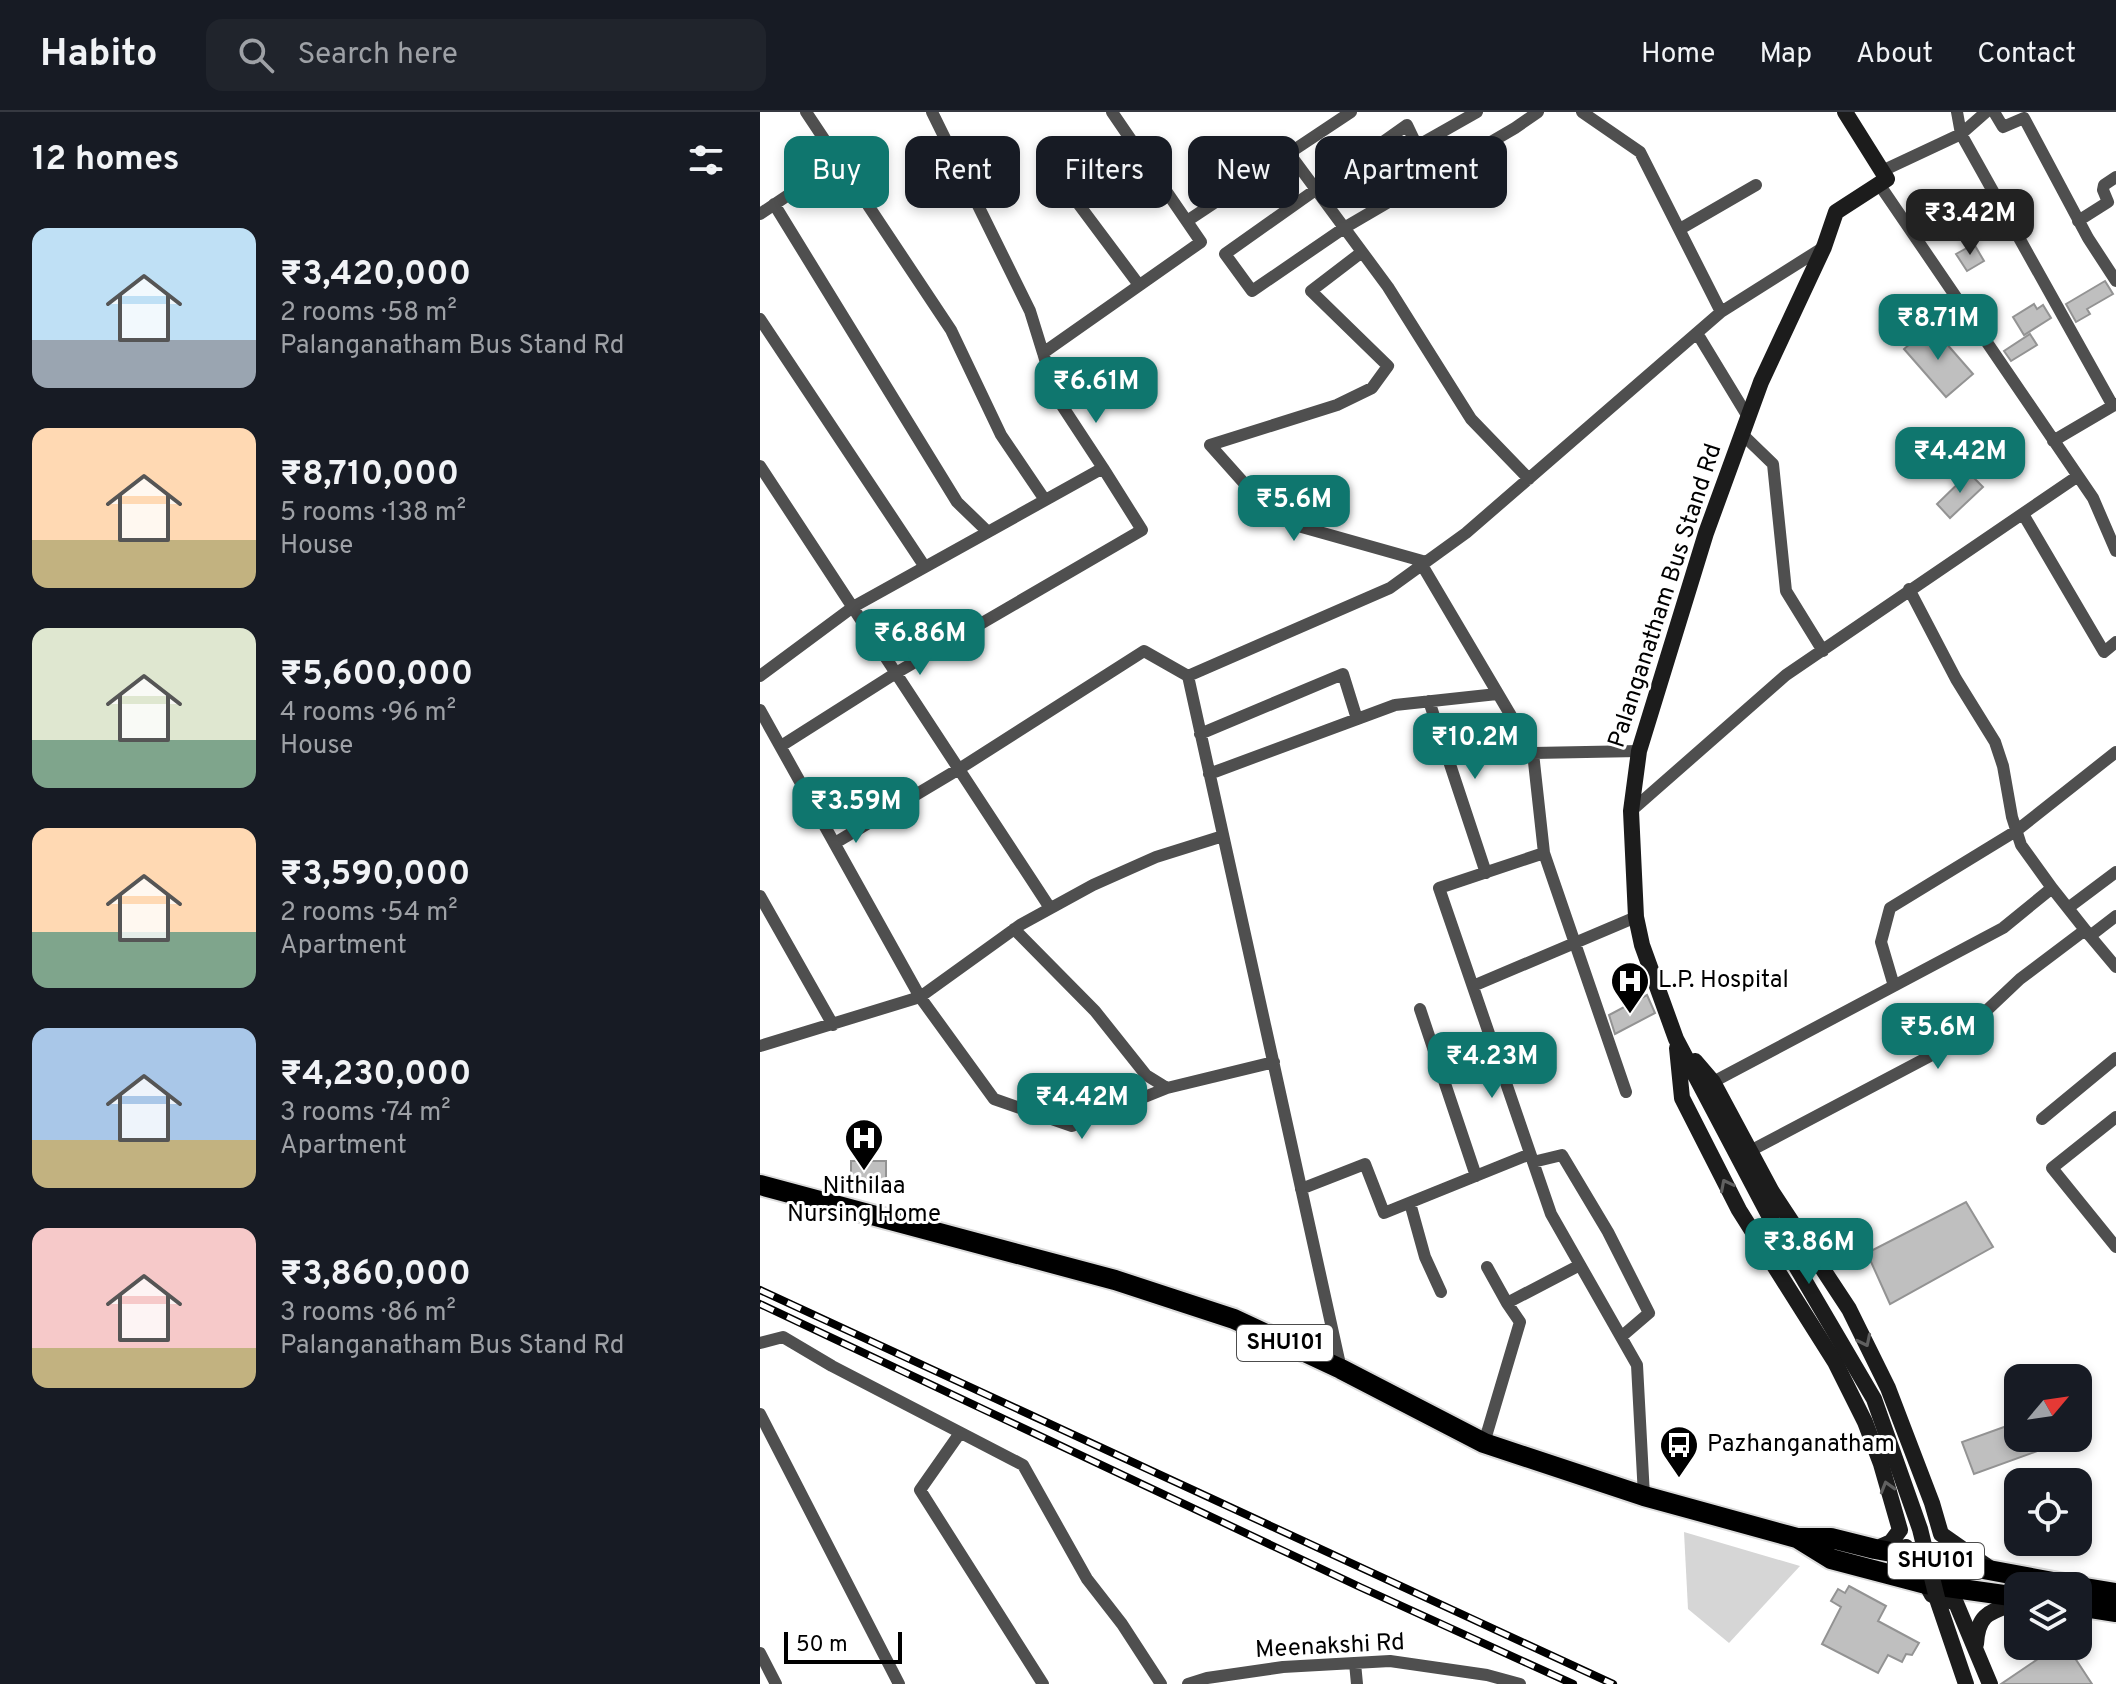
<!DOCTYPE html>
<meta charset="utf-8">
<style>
:root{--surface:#171b24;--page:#20242c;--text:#f1f3f6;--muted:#9ea1a6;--line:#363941;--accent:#0f766e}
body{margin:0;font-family:Overpass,sans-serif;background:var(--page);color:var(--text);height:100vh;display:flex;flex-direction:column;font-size:30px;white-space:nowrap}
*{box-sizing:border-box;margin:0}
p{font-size:26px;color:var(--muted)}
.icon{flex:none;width:44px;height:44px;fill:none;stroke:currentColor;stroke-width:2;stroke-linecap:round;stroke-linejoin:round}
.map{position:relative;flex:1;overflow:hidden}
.panel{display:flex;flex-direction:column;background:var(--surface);width:760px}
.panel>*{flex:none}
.hud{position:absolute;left:24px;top:24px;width:760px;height:72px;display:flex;gap:16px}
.needle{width:52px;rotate:61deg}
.controls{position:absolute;left:1244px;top:1252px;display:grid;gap:16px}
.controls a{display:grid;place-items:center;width:88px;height:88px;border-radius:16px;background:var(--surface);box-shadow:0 4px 12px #0003;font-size:40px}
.scale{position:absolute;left:24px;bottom:20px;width:118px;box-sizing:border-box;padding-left:8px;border:4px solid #000;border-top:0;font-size:22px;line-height:28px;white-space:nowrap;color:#000;-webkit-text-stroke:6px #fff;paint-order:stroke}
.price{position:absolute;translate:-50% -68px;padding:0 18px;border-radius:16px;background:var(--accent);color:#fff;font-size:26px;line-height:52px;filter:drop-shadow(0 2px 4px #0008)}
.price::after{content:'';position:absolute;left:50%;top:48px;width:24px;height:18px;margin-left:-12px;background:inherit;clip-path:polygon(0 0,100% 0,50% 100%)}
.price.selected{background:#222;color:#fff}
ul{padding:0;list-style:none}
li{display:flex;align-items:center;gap:24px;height:200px;padding:0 32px}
li span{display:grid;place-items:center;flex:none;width:224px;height:160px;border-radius:16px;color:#555}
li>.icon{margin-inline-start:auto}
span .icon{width:96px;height:96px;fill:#fffc;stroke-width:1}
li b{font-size:34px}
h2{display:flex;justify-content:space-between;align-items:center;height:96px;padding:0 32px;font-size:34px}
.tag{padding:0 28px;border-radius:16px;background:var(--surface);box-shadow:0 4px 12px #0003;font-size:28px;line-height:72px}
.tag.selected{background:var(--accent);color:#fff}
header{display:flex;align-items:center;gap:48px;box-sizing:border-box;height:112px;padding:0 40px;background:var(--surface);border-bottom:2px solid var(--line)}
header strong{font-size:38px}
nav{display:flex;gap:44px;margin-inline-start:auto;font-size:28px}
.search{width:560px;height:72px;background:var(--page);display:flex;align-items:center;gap:20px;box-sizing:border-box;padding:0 28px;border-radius:16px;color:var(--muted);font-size:30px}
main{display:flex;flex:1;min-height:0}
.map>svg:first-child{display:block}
.green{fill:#d6d6d6}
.building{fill:#bfbfbf;stroke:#939393;stroke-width:2}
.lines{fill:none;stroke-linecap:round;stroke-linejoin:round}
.primary-casing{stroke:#dbdbdb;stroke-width:24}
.street{stroke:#4f4f4f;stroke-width:12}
.secondary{stroke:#1c1c1c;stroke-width:16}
.primary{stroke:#000;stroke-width:20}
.rail-casing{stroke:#000;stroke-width:8}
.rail{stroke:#fff;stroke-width:5;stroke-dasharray:15;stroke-linecap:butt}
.secondary-bridge{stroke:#1c1c1c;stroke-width:16}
.oneway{stroke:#606060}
.labels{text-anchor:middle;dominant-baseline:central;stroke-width:6;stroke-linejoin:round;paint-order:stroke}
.shield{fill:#fff;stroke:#4c4c4c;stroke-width:2}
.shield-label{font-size:22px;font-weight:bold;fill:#000}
.street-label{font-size:24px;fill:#000;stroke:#fff}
.poi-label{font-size:24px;fill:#000;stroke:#fff;text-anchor:start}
</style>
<header>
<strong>Habito</strong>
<div class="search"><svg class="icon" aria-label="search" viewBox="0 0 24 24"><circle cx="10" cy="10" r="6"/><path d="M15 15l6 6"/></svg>Search here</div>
<nav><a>Home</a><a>Map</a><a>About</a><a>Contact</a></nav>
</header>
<main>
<section class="panel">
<h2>12 homes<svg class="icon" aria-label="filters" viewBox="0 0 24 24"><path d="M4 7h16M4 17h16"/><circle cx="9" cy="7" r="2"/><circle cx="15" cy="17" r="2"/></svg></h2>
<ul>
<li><span style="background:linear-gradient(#bfe0f5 70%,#9aa5b1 0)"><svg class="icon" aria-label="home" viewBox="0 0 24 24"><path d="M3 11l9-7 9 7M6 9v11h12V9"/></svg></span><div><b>₹3,420,000</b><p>2 rooms · 58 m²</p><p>Palanganatham Bus Stand Rd</p></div></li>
<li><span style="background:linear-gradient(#ffd9b3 70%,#c2b280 0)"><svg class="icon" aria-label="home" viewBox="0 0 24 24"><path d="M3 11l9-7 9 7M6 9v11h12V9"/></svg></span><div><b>₹8,710,000</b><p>5 rooms · 138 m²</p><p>House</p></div></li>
<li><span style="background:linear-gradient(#dfe7d0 70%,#7fa58c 0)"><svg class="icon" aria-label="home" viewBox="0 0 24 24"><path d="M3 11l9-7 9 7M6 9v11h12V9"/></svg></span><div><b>₹5,600,000</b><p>4 rooms · 96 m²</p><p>House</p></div></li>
<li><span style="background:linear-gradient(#ffd9b3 65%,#7fa58c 0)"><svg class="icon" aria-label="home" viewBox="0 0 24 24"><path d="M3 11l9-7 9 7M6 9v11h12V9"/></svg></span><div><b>₹3,590,000</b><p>2 rooms · 54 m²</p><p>Apartment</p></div></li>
<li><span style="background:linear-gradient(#a9c7e8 70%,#c2b280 0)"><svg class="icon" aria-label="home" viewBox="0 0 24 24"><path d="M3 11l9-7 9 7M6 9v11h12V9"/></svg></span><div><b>₹4,230,000</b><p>3 rooms · 74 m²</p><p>Apartment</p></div></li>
<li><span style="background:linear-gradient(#f6c9c9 75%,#c2b280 0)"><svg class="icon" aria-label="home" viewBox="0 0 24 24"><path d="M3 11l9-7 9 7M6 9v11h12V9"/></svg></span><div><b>₹3,860,000</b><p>3 rooms · 86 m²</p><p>Palanganatham Bus Stand Rd</p></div></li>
</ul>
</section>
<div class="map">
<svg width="1356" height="1572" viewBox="0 0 1356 1572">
<rect width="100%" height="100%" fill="#fff"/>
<!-- green -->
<path class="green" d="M924,1420L1040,1454L969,1531L928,1497Z"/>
<!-- building -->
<path class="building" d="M1214,132L1224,149L1207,159L1196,142Z
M1345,169L1353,182L1327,197L1330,202L1316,210L1306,192Z
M1274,192L1277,197L1283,193L1291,206L1264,223L1253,205Z
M1171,214L1213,262L1186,285L1144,237Z
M1270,222L1277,233L1251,249L1244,239Z
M1209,361L1223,375L1190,406L1177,392Z
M887,883L895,901L855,922L849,903Z
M91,1049H126V1071H91Z
M1206,1090L1233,1135L1130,1192L1107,1141Z
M1258,1310V1326L1308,1328L1214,1362L1202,1330Z
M1089,1474L1126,1494L1118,1509L1159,1531L1152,1543L1146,1542L1142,1550L1128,1543L1118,1561L1062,1532L1081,1495L1071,1489L1078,1477L1085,1481Z
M1297,1534H1307L1332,1572H1241Z"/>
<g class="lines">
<defs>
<path id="primary" d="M0,1073L355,1168L474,1207L581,1257L724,1331L884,1384L1037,1426H1071L1115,1437L1315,1474
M1037,1426L1071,1447L1166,1472L1258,1485
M1318,1475L1356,1481
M1318,1494L1356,1500"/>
</defs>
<!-- primary casing -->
<use href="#primary" class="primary-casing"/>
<!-- street -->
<path class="street" d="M46,0L191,218L241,323L285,388
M717,0L657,34L647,13L465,142L492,179L584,116L755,16L778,0
M822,0L880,40L961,200
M1197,0L1201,22L1353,294
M1234,0L1243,15L1264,6L1328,126L1356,169
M529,41L628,175L711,307L769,367
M1122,59L1201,22L1226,0
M1119,72L1333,386L1356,439
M314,86L379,173
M14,92L197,390L228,420
M0,102L79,49
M427,109L591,0
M1318,109L1348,90L1343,78L1344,73L1356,65
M920,117L996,73
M602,140L551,179L628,254L612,276L577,293L450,333L500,389L531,412L666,450
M0,207L165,455
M937,221L988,305
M283,241L441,130L352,0
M982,322L1013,352L1026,479L1063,539
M1293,329L1356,292
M0,354L290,796
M1263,402L1344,540L1356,530
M662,453L773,641L879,639
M1149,477L1196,567L1235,630L1243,654L1252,705L1261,733L1292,776
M0,564L93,495L343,356L297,286L270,199L172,0
M669,589L726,761
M0,598L160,885L234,987L312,1014L407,976
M440,622L583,562L597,607
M21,634L136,561L382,418L343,356
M773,641L784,741L679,776L791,1102L877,1253L884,1384
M449,662L635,593L737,582
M871,699L1026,563L1318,364
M75,731L199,657L384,539L428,564
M784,741L866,980
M0,784L73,913
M1308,796L1356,760
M1356,804L1330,824L1356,855
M254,817L335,899L386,963L407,976L514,950
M713,874L876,805
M1134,874L1121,830L1130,796L1256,719L1356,640
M660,897L716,1064
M0,934L160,885L260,813L333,773L396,745L463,724
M953,970L1243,816L1292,776L1330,824
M1356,1005L1292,1056L1356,1135
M1282,1007L1356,946
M990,1039L1189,934L1260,867L1325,818
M773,1050L802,1043L848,1120L889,1201L861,1225
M541,1077L605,1052L624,1101L770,1042
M650,1091L665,1145L681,1180
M727,1155L747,1191L820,1153
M0,1231L23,1225L72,1254L263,1353L327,1467L362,1512L401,1572
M581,1257L428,564L630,476L706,421L961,200L1064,135
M0,1302L139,1572
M200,1321L160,1378L283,1572
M724,1331L760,1210L747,1191
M0,1541L16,1572
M595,1551L597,1572
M428,1572L447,1566L523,1555L630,1549L727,1563L760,1572"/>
<!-- secondary -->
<path class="secondary" d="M917,936L922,986L979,1098L1075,1250L1105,1310L1121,1352L1140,1418L1131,1430L1115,1437
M935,949L953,970L1012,1080L1089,1197L1128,1276L1172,1391L1181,1422L1231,1457
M1033,1149L916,927L882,833L876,805L871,699L879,639L946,421L1001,270L1064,135L1076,100L1127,67L1085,0
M1146,1435L1172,1483L1196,1491L1230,1572
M1216,1532C1218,1500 1231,1500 1258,1490"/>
<!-- primary -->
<use href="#primary" class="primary"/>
<defs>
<path id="rail" d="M0,1178L853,1572
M0,1192L600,1475L813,1572"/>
</defs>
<!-- rail casing -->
<use href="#rail" class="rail-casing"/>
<!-- rail -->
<use href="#rail" class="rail"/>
<!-- secondary-bridge -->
<path class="secondary-bridge" d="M1033,1149L1114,1287L1160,1417L1178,1490L1206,1572"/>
</g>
<!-- one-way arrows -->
<defs><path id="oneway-chevron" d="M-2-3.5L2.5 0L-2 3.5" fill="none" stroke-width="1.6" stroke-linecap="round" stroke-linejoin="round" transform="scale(2)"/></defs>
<g class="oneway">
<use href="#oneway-chevron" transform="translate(966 1073) rotate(-117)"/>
<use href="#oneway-chevron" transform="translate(1105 1229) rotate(64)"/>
<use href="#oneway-chevron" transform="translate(1127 1375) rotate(-106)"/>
</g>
<!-- icons -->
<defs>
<symbol id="hospital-pin" viewBox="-11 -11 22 30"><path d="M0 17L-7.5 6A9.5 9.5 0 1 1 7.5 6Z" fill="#000" stroke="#fff"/><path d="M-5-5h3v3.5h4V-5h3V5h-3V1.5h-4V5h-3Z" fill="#fff"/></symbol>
<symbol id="bus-pin" viewBox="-11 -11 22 30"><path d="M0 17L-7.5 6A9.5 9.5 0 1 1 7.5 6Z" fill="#000" stroke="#fff"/><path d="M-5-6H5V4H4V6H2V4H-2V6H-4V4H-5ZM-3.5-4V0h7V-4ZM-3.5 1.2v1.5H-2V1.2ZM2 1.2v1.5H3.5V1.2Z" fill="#fff"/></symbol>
</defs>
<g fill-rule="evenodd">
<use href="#hospital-pin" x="848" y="847" width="44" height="60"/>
<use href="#hospital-pin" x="82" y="1004" width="44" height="60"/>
<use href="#bus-pin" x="897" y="1311" width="44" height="60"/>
</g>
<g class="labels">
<!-- shield labels -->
<g class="shield">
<rect x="477" y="1213" width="96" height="36" rx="6"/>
<rect x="1128" y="1431" width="96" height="36" rx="6"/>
</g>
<g class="shield-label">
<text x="525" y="1231">SHU101</text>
<text x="1176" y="1449">SHU101</text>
</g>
<!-- street labels -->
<g class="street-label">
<text transform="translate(906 484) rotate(-72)">Palanganatham Bus Stand Rd</text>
<text transform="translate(570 1535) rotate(-3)">Meenakshi Rd</text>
</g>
<!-- poi labels -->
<g class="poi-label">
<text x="898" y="869">L.P. Hospital</text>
<text x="104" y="1075" text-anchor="middle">Nithilaa<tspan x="104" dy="28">Nursing Home</tspan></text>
<text x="947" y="1333">Pazhanganatham</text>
</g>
</g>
</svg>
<div class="controls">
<a><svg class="needle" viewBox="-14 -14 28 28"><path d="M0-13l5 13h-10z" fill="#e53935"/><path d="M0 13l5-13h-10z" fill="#9ea1a6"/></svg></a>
<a><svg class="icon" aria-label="locate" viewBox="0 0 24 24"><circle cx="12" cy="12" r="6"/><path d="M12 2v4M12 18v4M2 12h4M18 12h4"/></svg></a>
<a><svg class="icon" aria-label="layers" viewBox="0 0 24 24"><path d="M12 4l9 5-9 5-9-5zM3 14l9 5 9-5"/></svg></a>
</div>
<div class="scale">50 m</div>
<b class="price selected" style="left:1210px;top:145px">₹3.42M</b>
<b class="price" style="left:1178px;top:250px">₹8.71M</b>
<b class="price" style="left:336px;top:313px">₹6.61M</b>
<b class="price" style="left:1200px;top:383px">₹4.42M</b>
<b class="price" style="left:534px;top:431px">₹5.6M</b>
<b class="price" style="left:160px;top:565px">₹6.86M</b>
<b class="price" style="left:715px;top:669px">₹10.2M</b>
<b class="price" style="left:96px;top:733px">₹3.59M</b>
<b class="price" style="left:1178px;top:959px">₹5.6M</b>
<b class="price" style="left:732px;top:988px">₹4.23M</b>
<b class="price" style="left:322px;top:1029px">₹4.42M</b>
<b class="price" style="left:1049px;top:1174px">₹3.86M</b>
<div class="hud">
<a class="tag selected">Buy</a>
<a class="tag">Rent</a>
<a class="tag">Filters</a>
<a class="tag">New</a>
<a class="tag">Apartment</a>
</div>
</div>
</main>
